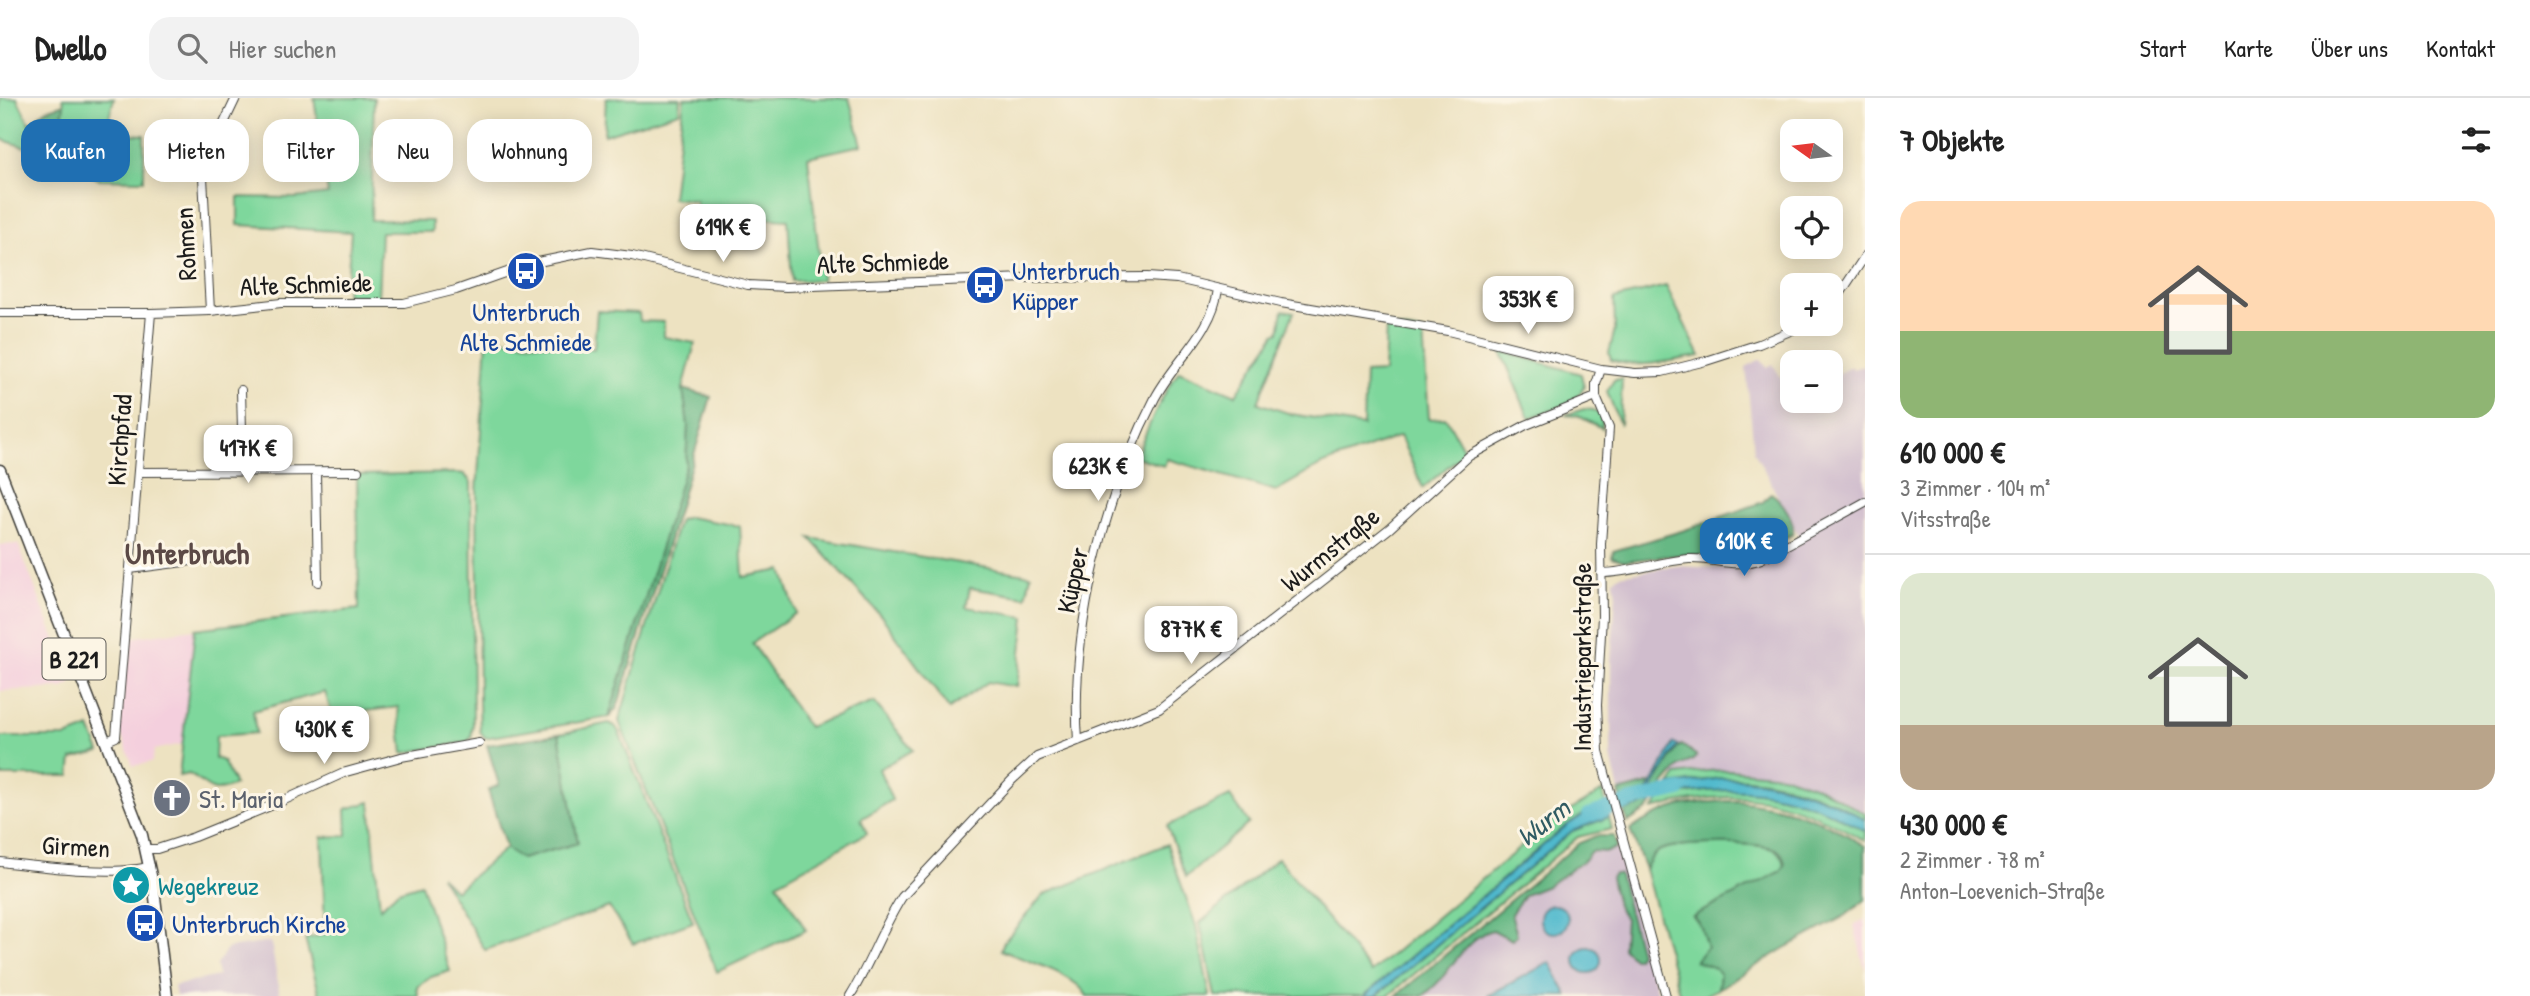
<!DOCTYPE html>
<html lang="de">
<meta charset="utf-8">
<style>
:root{--surface:#fff;--page:#f2f2f2;--text:#222;--muted:#767676;--line:#e0e0e0;--accent:#1f6fb2}
body{margin:0;font-family:"Patrick Hand",sans-serif;background:var(--page);color:var(--text);height:100vh;display:flex;flex-direction:column;font-size:26px;white-space:nowrap}
*{box-sizing:border-box;margin:0}
p{font-size:23px;color:var(--muted)}
.icon{flex:none;width:38px;height:38px;fill:none;stroke:currentColor;stroke-width:2;stroke-linecap:round;stroke-linejoin:round}
.map{position:relative;flex:1;overflow:hidden}
.details{display:flex;flex-direction:column;background:var(--surface);width:665px}
.details>*{flex:none}
.guide{position:absolute;left:21px;top:21px;width:665px;height:63px;display:flex;gap:14px}
.needle{width:46px;rotate:284deg}
.fabs{position:absolute;left:1780px;top:21px;display:grid;gap:14px}
.fabs a{display:grid;place-items:center;width:63px;height:63px;border-radius:14px;background:var(--surface);box-shadow:0 4px 18px #0003;font-size:35px}
.price{position:absolute;translate:-50% -60px;padding:0 16px;border-radius:14px;background:#fff;color:#222;font-size:23px;line-height:46px;filter:drop-shadow(0 2px 4px #0008)}
.price::after{content:'';position:absolute;left:50%;top:42px;width:21px;height:16px;margin-left:-10px;background:inherit;clip-path:polygon(0 0,100% 0,50% 100%)}
.price.active{background:var(--accent);color:#fff}
ul{padding:0;list-style:none}
li{display:grid;align-content:center;gap:14px;height:371px;padding:0 35px}
li+li{border-top:2px solid var(--line)}
li span{display:grid;place-items:center;height:217px;border-radius:21px;color:#555}
li>.icon{margin-inline-start:auto}
span .icon{width:126px;height:126px;fill:#fffc;stroke-width:1}
li b{font-size:30px}
h2{display:flex;justify-content:space-between;align-items:center;height:84px;padding:0 35px;font-size:30px}
.pill{padding:0 24px;border-radius:21px;background:var(--surface);box-shadow:0 4px 18px #0003;font-size:24px;line-height:63px}
.pill.active{background:var(--accent);color:#fff}
header{display:flex;align-items:center;gap:42px;box-sizing:border-box;height:98px;padding:0 35px;background:var(--surface);border-bottom:2px solid var(--line)}
header strong{font-size:33px}
nav{display:flex;gap:38px;margin-inline-start:auto;font-size:24px}
.search{width:490px;height:63px;background:var(--page);display:flex;align-items:center;gap:18px;box-sizing:border-box;padding:0 24px;border-radius:21px;color:var(--muted);font-size:26px}
main{display:flex;flex:1;min-height:0}
.map>svg:first-child{display:block}
.built{fill:#f4cfdd}
.industrial{fill:#d0bdcd}
.green{fill:#7ed79c;stroke:#4d7a5c;stroke-width:2}
.forest{fill:#66b884;stroke:#416a50;stroke-width:2}
.water{fill:#4fb9cd;stroke:#366a74;stroke-width:2}
.lines{fill:none;stroke-linecap:round;stroke-linejoin:round}
.river{stroke:#4fb9cd;stroke-width:14}
.minor-casing{stroke:#3b3a35;stroke-width:10}
.major-casing{stroke:#3b3a35;stroke-width:13}
.minor{stroke:#fff;stroke-width:8}
.major{stroke:#fff;stroke-width:10}
.labels{text-anchor:middle;dominant-baseline:central;stroke-width:6;stroke-linejoin:round;paint-order:stroke}
.shield{fill:#fcf5e5;stroke:#5f5d58;stroke-width:2}
.shield-label{font-size:24px;font-weight:bold;fill:#1c1c1c}
.street-label{font-size:26px;fill:#1c1c1c;stroke:#fcf5e5}
.transit-label{font-size:26px;fill:#164399;stroke:#fcf5e5;text-anchor:start}
.worship-label{font-size:26px;fill:#5b616d;stroke:#fcf5e5;text-anchor:start}
.culture-label{font-size:26px;fill:#0d838f;stroke:#fcf5e5;text-anchor:start}
.water-label{font-size:28px;font-style:italic;fill:#305b63;stroke:#fcf5e5}
.quarter-label{font-size:30px;font-weight:bold;fill:#5b4946;stroke:#fcf5e5}
</style>
<header>
<strong>Dwello</strong>
<div class="search"><svg class="icon" aria-label="search" viewBox="0 0 24 24"><circle cx="10" cy="10" r="6"/><path d="M15 15l6 6"/></svg>Hier suchen</div>
<nav><a>Start</a><a>Karte</a><a>Über uns</a><a>Kontakt</a></nav>
</header>
<main>
<div class="map">
<svg width="1865" height="898" viewBox="0 0 1865 898">
<rect width="100%" height="100%" fill="#fcf5e5"/>
<filter id="ink" filterUnits="userSpaceOnUse"><feTurbulence type="fractalNoise" baseFrequency=".0143" numOctaves="2"/><feDisplacementMap in="SourceGraphic" scale="14" xChannelSelector="R" yChannelSelector="G"/><feConvolveMatrix kernelMatrix="1 2 1 2 8 2 1 2 1" color-interpolation-filters="sRGB"/></filter>
<filter id="wash" filterUnits="userSpaceOnUse"><feTurbulence type="fractalNoise" baseFrequency=".00686" numOctaves="4" result="noise"/><feDisplacementMap in="SourceGraphic" scale="28" xChannelSelector="R" yChannelSelector="G"/><feGaussianBlur stdDeviation="1.57" result="paint"/><feColorMatrix in="noise" values="0 0 0 0 0 0 0 0 0 0 0 0 0 0 0 0 0 1.4 0 .05"/><feComposite in="paint" operator="in"/></filter>
<g filter="url(#wash)">
<rect width="100%" height="100%" fill="#ede2c1"/>
<!-- built -->
<path class="built" d="M18,446L72,585L63,590L0,593V447Z
M195,531L182,646L154,652L152,664L133,668L120,633L128,540Z
M1865,821V872L1854,828Z"/>
<!-- industrial -->
<path class="industrial" d="M1761,261L1767,269L1773,266L1792,299V303H1830L1831,279L1852,268L1853,271L1865,267V716L1852,708L1782,677L1730,672L1706,673L1670,679L1619,694L1611,658V563L1616,498L1614,482L1619,477L1677,468L1735,471L1757,469L1802,444L1754,353L1746,269Z
M1596,738H1614L1658,898H1396L1579,745Z
M271,844L280,898H176L174,888L218,878L216,867L228,850Z"/>
<!-- green -->
<path class="green" d="M0,0H17L29,25L55,35L49,57L0,41Z
M63,0H114L105,35L144,37V82L98,81L57,61L64,6Z
M314,0H374L371,122L432,123V134H381L378,199L346,198L351,134L238,127V99L296,100L328,96Z
M606,0H680L679,14L604,37Z
M684,0H849L862,47L808,59L822,182L792,183L788,122L696,116V103L672,100Z
M1666,188L1700,258C1672,262 1638,272 1611,262L1609,255L1615,231L1614,201Z
M1283,212L1294,214L1258,305L1291,316L1363,328L1365,275L1384,274L1386,228L1423,234L1429,321L1446,320L1465,354L1423,390L1400,338L1321,367L1276,393L1167,361L1164,368L1136,359C1148,329 1160,300 1179,273L1236,297L1275,236L1279,234Z
M597,213L639,215L640,223L664,224V239L695,245L683,291L688,327L686,367L609,619L485,640L480,633L479,603L477,394L487,240L594,251Z
M1501,253L1574,274L1581,276L1584,289C1575,308 1547,313 1529,320Z
M1622,281L1620,327L1607,293L1614,282Z
M1584,311L1594,312L1601,318L1602,330L1578,318L1565,317Z
M458,375L464,376L471,384L473,627L471,640L466,644L403,655L398,609L332,617L325,594L253,613L256,635L216,638L215,660L223,663L235,687C208,699 209,687 189,676L179,678L195,531L359,511L357,377Z
M688,419L740,428L743,479L782,472L796,515L752,545L808,629L874,604L913,652L879,671L892,702L861,721L867,735L777,785L806,832L717,874L619,623L677,428L679,422Z
M810,440L1031,477L1026,499L970,490L966,509L1025,519L1017,589L988,584L949,611L882,519Z
M609,625L615,628L619,634L693,824L633,846L609,809L485,852L440,778L455,793L506,750L522,761L578,745L559,636Z
M90,630L100,654L72,661L70,678H0V639H66Z
M1730,672L1782,677L1820,690L1865,716V722C1824,695 1774,679 1725,680C1707,681 1688,685 1670,687L1677,677L1707,673Z
M1720,691C1775,692 1818,704 1865,733V743C1792,700 1736,687 1653,711L1662,699Z
M1603,693L1606,707L1589,713L1566,728L1364,898H1215L1200,825L1278,760L1371,874L1551,724Z
M1230,698L1249,725L1186,779L1167,728Z
M370,704L380,810L398,793L421,786L450,873L431,879L417,889L418,898H320L305,841L325,836L322,739L347,738L346,711Z
M1609,719L1612,731L1578,739L1388,898H1376L1572,733Z
M1167,746L1196,828L1210,898H1087C1075,875 1025,863 1001,852L1004,844L1043,797Z
M1745,746C1762,748 1783,747 1785,768L1780,774L1693,818L1701,829L1707,850L1696,863L1713,869L1720,876L1718,891L1704,898H1680L1645,771C1649,765 1652,756 1659,753C1676,744 1724,746 1745,746Z"/>
<!-- forest -->
<path class="forest" d="M64,6L57,61L49,57L55,35L29,26L46,12Z
M683,291L711,299L669,442L617,610L609,619L686,367L688,327Z
M1771,395C1783,403 1795,422 1793,436L1742,461L1687,456L1624,463L1612,459L1613,453L1685,432L1763,404Z
M559,636L578,745L521,761L506,750L488,692L499,687L487,647Z
M1682,647L1697,658L1694,662L1680,668L1660,692L1651,693L1678,649Z
M1652,685L1645,696L1621,701L1619,694Z
M1737,703C1788,709 1822,720 1865,748V802L1845,818L1787,849L1718,891L1720,876L1713,869L1695,863L1707,849L1701,829L1693,818L1780,774L1785,767C1784,762 1784,757 1779,753C1763,743 1674,744 1658,753C1652,757 1648,765 1645,771L1630,732C1669,705 1691,704 1737,703Z
M1653,704L1647,712L1627,725L1624,713Z
M1596,738H1614L1617,749L1607,754L1591,753L1583,763L1547,788L1524,797L1511,816L1517,837L1512,842L1493,832C1472,835 1453,867 1440,882C1435,888 1429,893 1423,898H1396L1579,745Z
M1614,776H1619L1640,855L1637,860H1633L1623,850L1625,820L1617,808L1611,779Z"/>
<!-- water -->
<path class="water" d="M1674,645L1678,647L1651,692H1660L1653,704L1624,713L1621,701L1645,696L1648,693Z
M1723,680C1773,682 1822,694 1865,722V733C1799,693 1738,684 1662,699L1670,687Z
M1606,707L1609,719L1572,733L1376,898H1364L1566,728L1589,713Z
M1540 821a14 14 0 1 1 28 0a14 14 0 1 1-28 0Z
M1575 862a13 13 0 1 1 26 0a13 13 0 1 1-26 0Z
M1550,864L1568,898H1487Z"/>
<g class="lines">
<!-- river -->
<path class="river" d="M1589,717L1632,703L1680,692"/>
</g>
</g>
<g filter="url(#ink)">
<g class="lines">
<defs>
<path id="minor" d="M1830,206L1840,196L1865,158
M210,213L203,79L206,63L236,0
M0,215H151L210,213L281,205H404L456,192L533,165L592,153L632,158L748,187L786,189L1026,180L1147,179L1177,181L1281,205L1448,233L1601,271L1635,275L1662,274L1706,263L1759,246L1807,226
M1601,271L1596,286V299L1609,330L1601,446L1602,518L1597,607L1599,653L1666,898
M241,292L243,373
M138,374L358,373
M316,375L318,484
M130,471L245,456
M1601,475C1631,475 1660,463 1689,461C1716,460 1734,471 1761,461L1865,404
M107,643L116,639L151,215
M1078,643C1070,533 1104,398 1155,300C1175,262 1213,234 1218,191
M146,751H157L194,739L280,704L346,674L401,659L479,645
M0,764C35,768 120,779 150,768
M850,898C870,866 882,830 902,799L1011,683L1037,659L1159,611L1390,430L1469,358L1526,327L1596,299"/>
<path id="major" d="M0,372L142,737L154,791L167,898"/>
</defs>
<!-- minor casing -->
<use href="#minor" class="minor-casing"/>
<!-- major casing -->
<use href="#major" class="major-casing"/>
<!-- minor -->
<use href="#minor" class="minor"/>
<!-- major -->
<use href="#major" class="major"/>
</g>
</g>
<!-- icons -->
<defs>
<symbol id="bus-disc" viewBox="-11 -11 22 22"><circle r="9.5" fill="#1a4fb4" stroke="#fcf5e5"/><path d="M-5-6H5V4H4V6H2V4H-2V6H-4V4H-5ZM-3.5-4V0h7V-4ZM-3.5 1.2v1.5H-2V1.2ZM2 1.2v1.5H3.5V1.2Z" fill="#fff"/></symbol>
<symbol id="church-disc" viewBox="-11 -11 22 22"><circle r="9.5" fill="#6b7280" stroke="#fcf5e5"/><path d="M-1.2-6h2.4v3.5h3.3v2.4h-3.3V6h-2.4V-.1h-3.3v-2.4h3.3Z" fill="#fff"/></symbol>
<symbol id="sight-disc" viewBox="-11 -11 22 22"><circle r="9.5" fill="#0f9aa8" stroke="#fcf5e5"/><path d="M0-6L1.8-2.2L6-1.7L2.9 1.2L3.7 5.4L0 3.3L-3.7 5.4L-2.9 1.2L-6-1.7L-1.8-2.2Z" fill="#fff"/></symbol>
</defs>
<g fill-rule="evenodd">
<use href="#bus-disc" x="504" y="151" width="44" height="44"/>
<use href="#bus-disc" x="963" y="165" width="44" height="44"/>
<use href="#church-disc" x="150" y="678" width="44" height="44"/>
<use href="#sight-disc" x="109" y="765" width="44" height="44"/>
<use href="#bus-disc" x="123" y="803" width="44" height="44"/>
</g>
<g class="labels">
<!-- shield labels -->
<rect class="shield" x="42.5" y="540.5" width="63" height="41" rx="5"/>
<g class="shield-label">
<text x="74" y="561">B 221</text>
</g>
<!-- street labels -->
<g class="street-label">
<text transform="translate(185 146) rotate(-93)">Rohmen</text>
<text transform="translate(883 164) rotate(-2)">Alte Schmiede</text>
<text transform="translate(306 186) rotate(-2)">Alte Schmiede</text>
<text transform="translate(119 342) rotate(-86)">Kirchpfad</text>
<text transform="translate(1330 451) rotate(-39)">Wurmstraße</text>
<text transform="translate(1072 482) rotate(-78)">Küpper</text>
<text transform="translate(1581 559) rotate(-90)">Industrieparkstraße</text>
<text transform="translate(76 748) rotate(3)">Girmen</text>
</g>
<!-- transit labels -->
<g class="transit-label">
<text x="1012" y="172">Unterbruch<tspan x="1012" dy="30">Küpper</tspan></text>
<text x="526" y="213" text-anchor="middle">Unterbruch<tspan x="526" dy="30">Alte Schmiede</tspan></text>
<text x="172" y="825">Unterbruch Kirche</text>
</g>
<!-- worship labels -->
<g class="worship-label">
<text x="199" y="700">St. Maria</text>
</g>
<!-- culture labels -->
<g class="culture-label">
<text x="158" y="787">Wegekreuz</text>
</g>
<!-- water labels -->
<g class="water-label">
<text transform="translate(1543 724) rotate(-38)">Wurm</text>
</g>
<!-- quarter labels -->
<g class="quarter-label">
<text x="187" y="455">Unterbruch</text>
</g>
</g>
</svg>
<div class="fabs">
<a><svg class="needle" viewBox="-14 -14 28 28"><path d="M0-13l5 13h-10z" fill="#e53935"/><path d="M0 13l5-13h-10z" fill="#767676"/></svg></a>
<a><svg class="icon" aria-label="locate" viewBox="0 0 24 24"><circle cx="12" cy="12" r="6"/><path d="M12 2v4M12 18v4M2 12h4M18 12h4"/></svg></a>
<a>+</a>
<a>−</a>
</div>
<b class="price" style="left:723px;top:166px">619K €</b>
<b class="price" style="left:1528px;top:238px">353K €</b>
<b class="price" style="left:248px;top:387px">417K €</b>
<b class="price" style="left:1098px;top:405px">623K €</b>
<b class="price active" style="left:1744px;top:480px">610K €</b>
<b class="price" style="left:1191px;top:568px">877K €</b>
<b class="price" style="left:324px;top:668px">430K €</b>
<div class="guide">
<a class="pill active">Kaufen</a>
<a class="pill">Mieten</a>
<a class="pill">Filter</a>
<a class="pill">Neu</a>
<a class="pill">Wohnung</a>
</div>
</div>
<section class="details">
<h2>7 Objekte<svg class="icon" aria-label="filters" viewBox="0 0 24 24"><path d="M4 7h16M4 17h16"/><circle cx="9" cy="7" r="2"/><circle cx="15" cy="17" r="2"/></svg></h2>
<ul>
<li><span style="background:linear-gradient(#ffd9b3 60%,#8fb573 0)"><svg class="icon" aria-label="home" viewBox="0 0 24 24"><path d="M3 11l9-7 9 7M6 9v11h12V9"/></svg></span><div><b>610 000 €</b><p>3 Zimmer · 104 m²</p><p>Vitsstraße</p></div></li>
<li><span style="background:linear-gradient(#dfe7d0 70%,#b9a48a 0)"><svg class="icon" aria-label="home" viewBox="0 0 24 24"><path d="M3 11l9-7 9 7M6 9v11h12V9"/></svg></span><div><b>430 000 €</b><p>2 Zimmer · 78 m²</p><p>Anton-Loevenich-Straße</p></div></li>
</ul>
</section>
</main>
